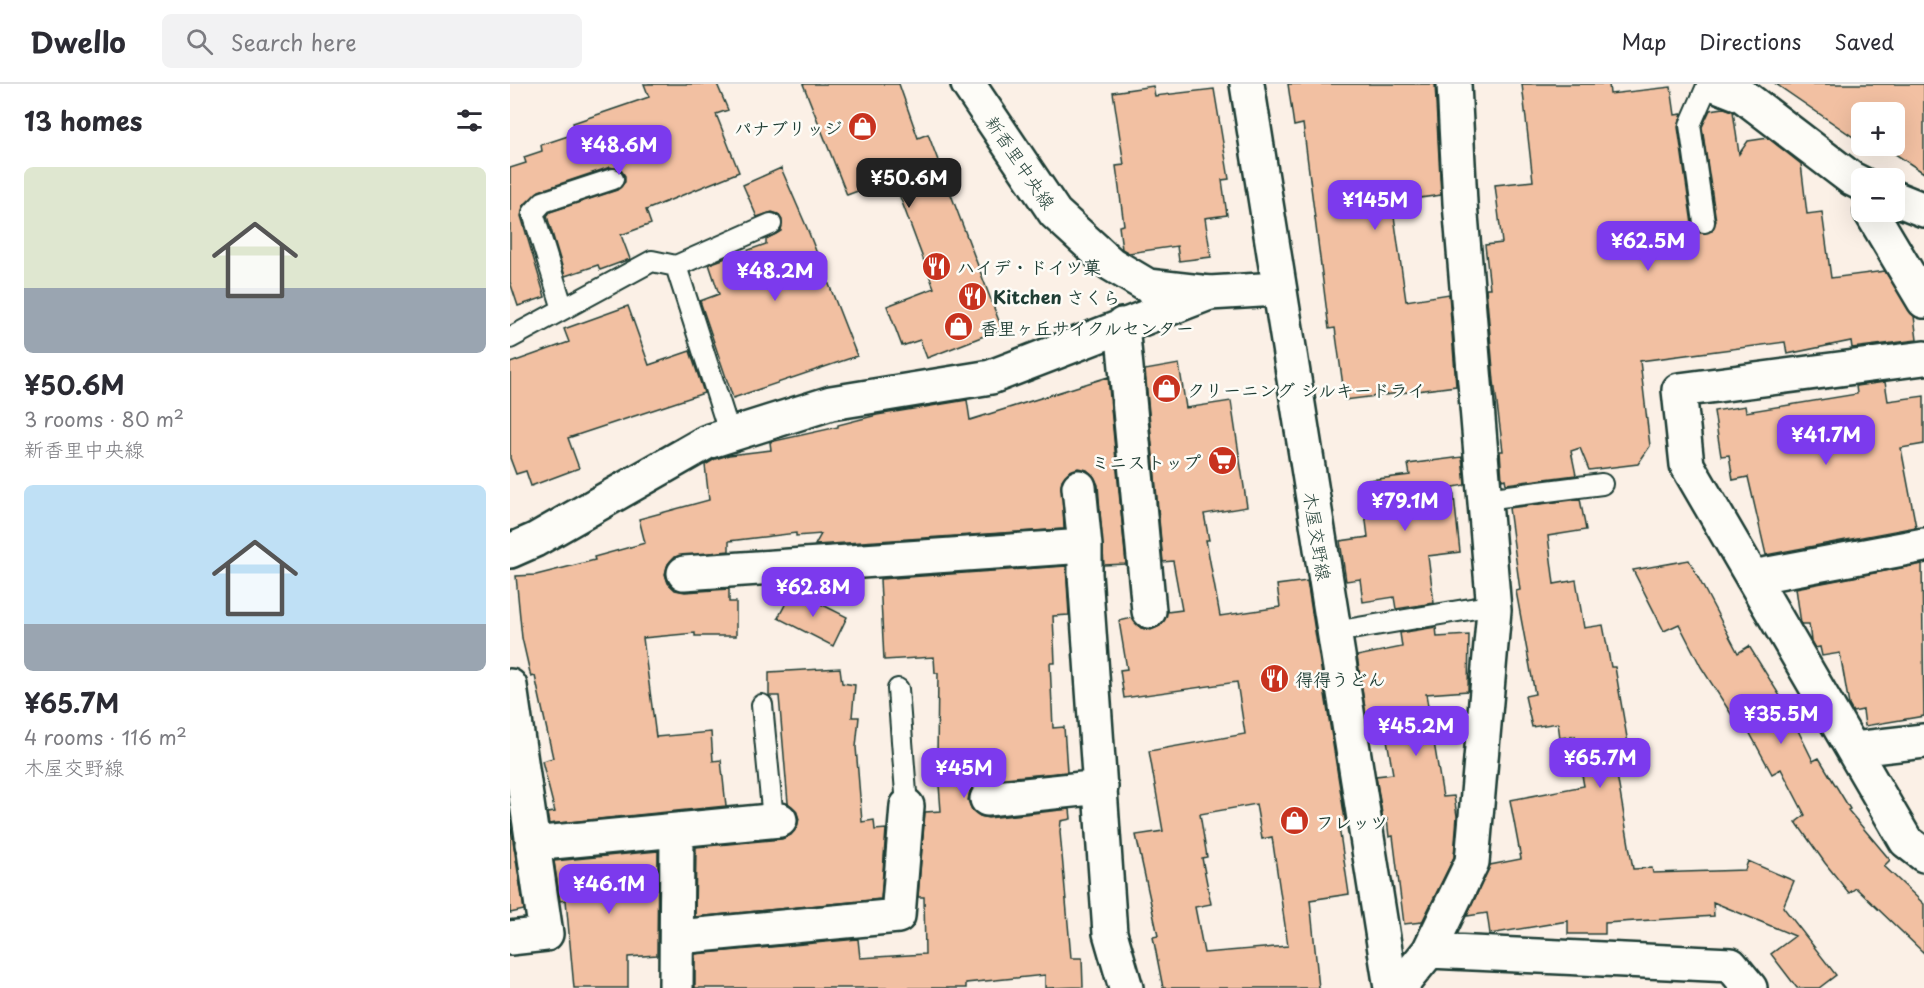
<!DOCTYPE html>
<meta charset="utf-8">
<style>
:root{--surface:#fff;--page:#f2f2f3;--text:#2b2b33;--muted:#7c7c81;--line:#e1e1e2;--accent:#7c3aed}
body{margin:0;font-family:"Playpen Sans","Klee One",sans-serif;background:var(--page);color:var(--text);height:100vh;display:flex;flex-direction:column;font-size:22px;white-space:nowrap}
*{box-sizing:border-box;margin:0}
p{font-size:20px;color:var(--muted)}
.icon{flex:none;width:33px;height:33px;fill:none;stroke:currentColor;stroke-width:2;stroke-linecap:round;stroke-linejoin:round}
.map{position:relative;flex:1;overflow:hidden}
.panel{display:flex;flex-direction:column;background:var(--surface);width:510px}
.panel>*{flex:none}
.buttons{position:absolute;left:1341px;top:18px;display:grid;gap:12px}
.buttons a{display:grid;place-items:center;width:54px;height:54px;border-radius:9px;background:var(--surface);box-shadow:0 6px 24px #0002;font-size:30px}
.price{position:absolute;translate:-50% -51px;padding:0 14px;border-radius:12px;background:var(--accent);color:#fff;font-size:20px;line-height:39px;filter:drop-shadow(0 2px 3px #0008)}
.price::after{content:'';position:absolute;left:50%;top:36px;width:18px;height:14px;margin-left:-9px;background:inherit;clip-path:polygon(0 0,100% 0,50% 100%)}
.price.active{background:#222;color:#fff}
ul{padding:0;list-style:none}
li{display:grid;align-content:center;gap:12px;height:318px;padding:0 24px}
li span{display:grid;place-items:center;height:186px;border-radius:9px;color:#555}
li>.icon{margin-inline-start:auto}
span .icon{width:108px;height:108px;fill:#fffc;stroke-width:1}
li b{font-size:26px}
h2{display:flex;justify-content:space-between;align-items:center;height:72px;padding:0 24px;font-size:26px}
header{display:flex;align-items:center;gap:36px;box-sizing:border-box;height:84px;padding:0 30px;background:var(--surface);border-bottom:2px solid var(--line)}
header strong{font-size:28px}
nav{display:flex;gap:33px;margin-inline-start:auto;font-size:21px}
.search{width:420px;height:54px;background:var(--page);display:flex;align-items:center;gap:15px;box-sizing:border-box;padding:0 21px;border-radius:9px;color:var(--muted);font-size:22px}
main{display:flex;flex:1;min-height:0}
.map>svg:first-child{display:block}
.building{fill:#f2c0a2;stroke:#1f3d34;stroke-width:1.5;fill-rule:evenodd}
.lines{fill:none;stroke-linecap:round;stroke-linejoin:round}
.service-casing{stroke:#1f3d34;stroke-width:24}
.minor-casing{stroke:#1f3d34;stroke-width:38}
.tertiary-casing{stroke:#1f3d34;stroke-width:38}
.secondary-casing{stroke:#1f3d34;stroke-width:38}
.service{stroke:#fdfcf7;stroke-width:20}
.minor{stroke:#fdfcf7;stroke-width:33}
.tertiary{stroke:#fdfcf7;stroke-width:33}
.secondary{stroke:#fdfcf7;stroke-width:33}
.labels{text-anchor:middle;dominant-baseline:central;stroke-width:5;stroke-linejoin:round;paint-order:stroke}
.poi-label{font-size:18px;font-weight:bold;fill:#1f3d34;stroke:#fdfcf7;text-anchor:start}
.street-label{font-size:18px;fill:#1f3d34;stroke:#fdfcf7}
</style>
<header>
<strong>Dwello</strong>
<div class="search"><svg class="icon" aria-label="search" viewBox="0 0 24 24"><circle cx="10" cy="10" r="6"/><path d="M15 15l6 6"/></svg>Search here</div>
<nav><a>Map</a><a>Directions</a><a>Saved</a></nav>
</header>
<main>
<section class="panel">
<h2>13 homes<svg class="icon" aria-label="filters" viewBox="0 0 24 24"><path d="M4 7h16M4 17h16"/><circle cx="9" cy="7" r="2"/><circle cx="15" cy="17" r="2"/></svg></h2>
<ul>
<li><span style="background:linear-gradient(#dfe7d0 65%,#9aa5b1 0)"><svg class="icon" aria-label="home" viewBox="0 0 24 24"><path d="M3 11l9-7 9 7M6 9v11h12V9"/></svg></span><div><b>¥50.6M</b><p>3 rooms · 80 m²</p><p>新香里中央線</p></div></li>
<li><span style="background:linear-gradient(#bfe0f5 75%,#9aa5b1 0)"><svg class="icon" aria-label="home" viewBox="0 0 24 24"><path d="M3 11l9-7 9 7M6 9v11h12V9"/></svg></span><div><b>¥65.7M</b><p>4 rooms · 116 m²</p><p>木屋交野線</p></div></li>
</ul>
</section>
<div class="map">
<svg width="1414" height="904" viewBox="0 0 1414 904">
<rect width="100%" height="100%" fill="#fbf0e6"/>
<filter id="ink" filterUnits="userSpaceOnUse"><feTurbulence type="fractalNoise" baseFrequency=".0167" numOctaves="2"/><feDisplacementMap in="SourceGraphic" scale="12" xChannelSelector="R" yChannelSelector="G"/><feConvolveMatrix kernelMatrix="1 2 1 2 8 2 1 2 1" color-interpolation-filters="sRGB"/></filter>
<g filter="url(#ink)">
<!-- building -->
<path class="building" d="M134,0H207L218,26L206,30L229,88L136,126L141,140L111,151L120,175L90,186L88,181L55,192L37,132L40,128L107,106L115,98V92L111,86L100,83L29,107L14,121L11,132L35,213L8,222L0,198V84L16,79L14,73L32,67L31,61L67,49L63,39L139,13Z
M293,0H389L408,54L418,50L492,245L417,274L410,256L392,262L377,222L424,204L383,94L337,111Z
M778,0H925L931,111L882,118L896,217L939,210L946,302L835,316L825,244L819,245L793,40L784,42Z
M1012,0H1099L1100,10L1161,3L1165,31L1172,30L1168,43L1182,140L1190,149L1202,147L1206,137L1192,43L1200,26L1214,24L1223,27L1229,70L1238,57L1258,54L1291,80L1297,130L1312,128L1321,194L1375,187L1404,232L1407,256L1342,264L1341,257L1277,270L1275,258L1130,277L1140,362L1128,380L1079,386L1070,364L1061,367L1066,391L996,400L995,395L992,396L990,367H993L984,297L976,204H980L975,161L992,159L985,101L1023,97Z
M1266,0H1414V89L1373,62H1384V28H1352V59Z
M643,2L645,12L704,5L719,95L712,96L717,131L695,134L701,173L669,177L667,162L619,169L612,165L609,142L614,141L606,82L614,81L603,8Z
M271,84L297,144L347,272L223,314L190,217L209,210L199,180L256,160V155L271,147L272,136L268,130L262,128L247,133L233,101Z
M118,222L139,281L180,267L194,309L58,354L69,384L21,402L16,387L6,390L0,374V279L59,258L54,245Z
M669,280L676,324L721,317L737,423L694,430L699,456H696L710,532L770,523L767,501L797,497L836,742L829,743L839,810L800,816L809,904H653L643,853L648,852L626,751L653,747L639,667L735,650L727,598L614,614L610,586L617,585L609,537L622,534L631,544L641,546L650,542L657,528L672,526L663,477L653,478L635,286ZM746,720L752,755L762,753L778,862L694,869L685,823L701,820L692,774L697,773L690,730Z
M598,293L616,480L594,481L588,401L584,393L577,386L568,384L559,388L552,396L554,445L305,461L311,450L286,452V449L219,457V467L164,473L158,480L155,490L158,499L165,506L175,508L219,505V518H226V552H185V549L133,554L146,653L201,648L203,677L211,676L216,722L39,740L37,729L45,728L32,677L43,674L25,592L21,593L12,554L6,492L26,491L85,476L84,473L135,459L129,435L199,416L195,381L205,375L219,371L261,366L260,358L328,343V341L367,331L457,316L460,336Z
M1375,298L1378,317L1414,312V360L1391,364L1406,443L1256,471L1238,393L1223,396L1219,371L1211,372L1204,327L1235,322L1236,328L1347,310L1346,302Z
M952,373L955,401L943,403L950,468L918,472L924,519L886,525L884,513L853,518L850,495L836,497L830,457L858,453L851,397L900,391L898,380Z
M1070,415L1076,446L1038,452L1044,500L1066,496L1074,544L1093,541L1101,583H1105L1121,677L1105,679L1123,785L1142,784L1143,789L1235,786L1238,777L1284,797L1273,823L1326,891L1309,904H1287L1261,870L1285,852L1203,818L1204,832L1095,839V850H1058V837L980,850L977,829L957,832L980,781L1011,775L1000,716L1074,702L1065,652L1050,654L1048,639L1022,643L1015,612L1025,610L1006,507L1010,506L999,424Z
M1179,476L1228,569L1239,562L1275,620L1303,677L1309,674L1340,725L1338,726L1380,776L1374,782L1414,820V869L1346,804L1339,809L1315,779L1286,738L1295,731L1271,685L1262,690L1237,644L1232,647L1191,583L1169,540L1154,547L1123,486Z
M1412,480L1414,632L1355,642L1353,626L1343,628L1339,621L1330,569L1312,572L1310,563L1305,564L1301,557L1299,540H1291L1286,504Z
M556,482L559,531L543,532L545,579H540L543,644L554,643L557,688L474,696L466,700L460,707L458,716L462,726L470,732L478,734L560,725L561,735L551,737L550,748L561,874H572L573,903L535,904V891L456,899V904H185V870L348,855L350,874L415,870L414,813H408L415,728L431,727L427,675L428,589H425L424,573L374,576L370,495Z
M283,506L337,533L323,562L268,534Z
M926,543L927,553L959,551L958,607L916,610L933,713L944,712L947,732L944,773L912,838L894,840L883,752L879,753L877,735L873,736L866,692L883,690L872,627L856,631L847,572L892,563L890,549Z
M330,584L332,599L345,601L342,633H349L346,663L352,738L364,736L365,746L376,745L371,815L185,833L186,763L272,755L281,751L287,743L289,735L286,726L278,719L269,612H259V588Z
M0,738L14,826L0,829Z
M148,767L147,871L118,873V904H64L56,816L50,817L44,777Z"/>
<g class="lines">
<defs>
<path id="service" d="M1194,138L1180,41L1198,0
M166,182L261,140
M53,225L23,129L33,118L103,95
M0,254L142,177L166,182L220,351
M975,415L1092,400
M824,548L984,521
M388,605L397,722
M252,621L263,736"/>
<path id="minor" d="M1204,0L1232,11L1342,95L1352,100
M1384,114L1414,126
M1361,128L1414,217
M612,241L639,527
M1414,274L1169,306L1177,381L1396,757L1414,771
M569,403L575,462V490L600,849L616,904
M0,467L25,456L197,358L321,319L481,293L699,209
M174,489L575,462
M1242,493L1414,461
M0,602L36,850L0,854
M1344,665L1414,657
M477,715L591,703
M22,760L270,736
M168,853L388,832L397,722
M919,867L1221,881L1240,904
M166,904L167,746
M889,904L919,867L962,778L984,526L950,119L944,0"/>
<path id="tertiary" d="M458,0L545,129L601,180L638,202L699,209L769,205"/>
<path id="secondary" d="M737,0L881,904"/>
</defs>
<!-- service casing -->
<use href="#service" class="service-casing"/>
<!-- minor casing -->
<use href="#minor" class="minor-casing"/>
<!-- tertiary casing -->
<use href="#tertiary" class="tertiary-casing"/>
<!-- secondary casing -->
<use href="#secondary" class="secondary-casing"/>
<!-- service -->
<use href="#service" class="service"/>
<!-- minor -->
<use href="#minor" class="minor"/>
<!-- tertiary -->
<use href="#tertiary" class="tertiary"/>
<!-- secondary -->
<use href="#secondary" class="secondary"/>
</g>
</g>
<!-- icons -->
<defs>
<symbol id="shop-disc" viewBox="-11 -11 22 22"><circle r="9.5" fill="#c8321e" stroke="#fdfcf7"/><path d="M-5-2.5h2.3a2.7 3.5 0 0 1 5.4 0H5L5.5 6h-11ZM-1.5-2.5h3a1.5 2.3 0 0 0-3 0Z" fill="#fff"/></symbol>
<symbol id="restaurant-disc" viewBox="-11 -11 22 22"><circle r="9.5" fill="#c8321e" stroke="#fdfcf7"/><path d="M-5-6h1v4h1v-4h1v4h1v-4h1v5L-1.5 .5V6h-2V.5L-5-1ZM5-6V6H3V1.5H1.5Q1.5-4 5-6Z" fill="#fff"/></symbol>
<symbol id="supermarket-disc" viewBox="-11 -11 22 22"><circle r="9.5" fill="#c8321e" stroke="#fdfcf7"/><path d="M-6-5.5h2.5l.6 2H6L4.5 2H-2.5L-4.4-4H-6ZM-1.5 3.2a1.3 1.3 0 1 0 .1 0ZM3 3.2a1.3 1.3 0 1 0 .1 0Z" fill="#fff"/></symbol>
</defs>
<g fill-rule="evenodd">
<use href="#shop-disc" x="336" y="26" width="33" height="33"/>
<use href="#restaurant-disc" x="410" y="166" width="33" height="33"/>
<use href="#restaurant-disc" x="446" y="196" width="33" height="33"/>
<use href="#shop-disc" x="432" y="226" width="33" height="33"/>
<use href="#shop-disc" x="640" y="288" width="33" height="33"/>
<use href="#supermarket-disc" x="696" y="360" width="33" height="33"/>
<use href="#restaurant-disc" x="748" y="578" width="33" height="33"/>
<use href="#shop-disc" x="768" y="720" width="33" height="33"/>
</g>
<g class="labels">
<!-- poi labels -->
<g class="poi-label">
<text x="332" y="43" text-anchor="end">パナブリッジ</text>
<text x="447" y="182">ハイデ・ドイツ菓</text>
<text x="483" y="212">Kitchen さくら</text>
<text x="470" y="243">香里ヶ丘サイクルセンター</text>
<text x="677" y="305">クリーニング シルキードライ</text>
<text x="691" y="377" text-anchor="end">ミニストップ</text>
<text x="785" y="594">得得うどん</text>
<text x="806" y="737">フレッツ</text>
</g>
<!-- street labels -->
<g class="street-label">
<text transform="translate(511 78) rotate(56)">新香里中央線</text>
<text transform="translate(808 452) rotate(81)">木屋交野線</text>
</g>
</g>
</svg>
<div class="buttons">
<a>+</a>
<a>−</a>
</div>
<b class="price" style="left:109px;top:92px">¥48.6M</b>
<b class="price active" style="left:399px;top:125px">¥50.6M</b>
<b class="price" style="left:865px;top:147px">¥145M</b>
<b class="price" style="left:1138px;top:188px">¥62.5M</b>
<b class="price" style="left:265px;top:218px">¥48.2M</b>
<b class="price" style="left:1316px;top:382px">¥41.7M</b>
<b class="price" style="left:895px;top:448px">¥79.1M</b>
<b class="price" style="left:303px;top:534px">¥62.8M</b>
<b class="price" style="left:1271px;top:661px">¥35.5M</b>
<b class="price" style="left:906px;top:673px">¥45.2M</b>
<b class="price" style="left:1090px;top:705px">¥65.7M</b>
<b class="price" style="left:454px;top:715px">¥45M</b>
<b class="price" style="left:99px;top:831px">¥46.1M</b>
</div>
</main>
